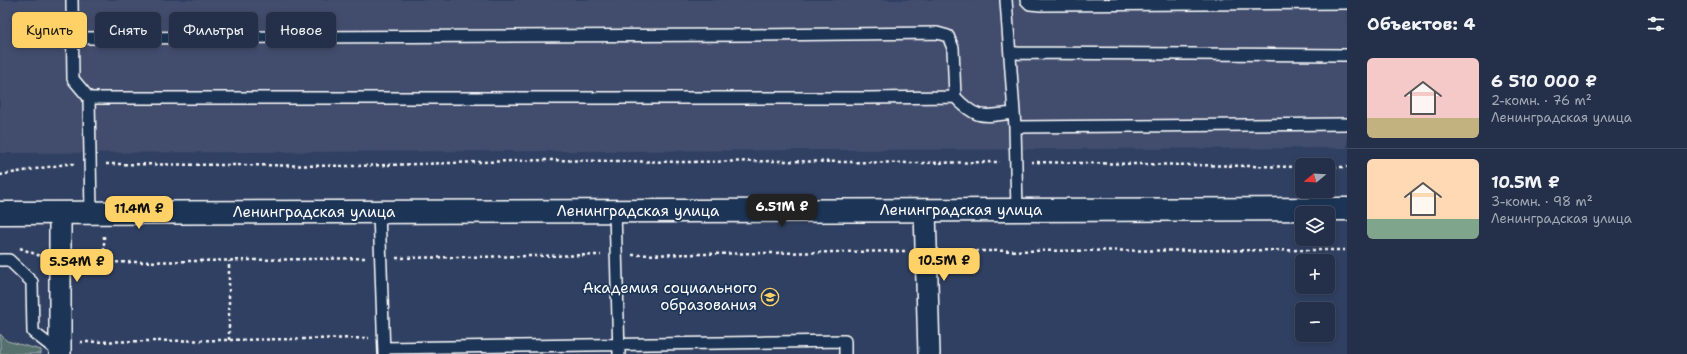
<!DOCTYPE html>
<html lang="ru">
<meta charset="utf-8">
<style>
:root{--surface:#24304a;--page:#2c3851;--text:#f1f3f6;--muted:#a3a9b5;--line:#414b62;--accent:#ffd166}
body{margin:0;font-family:"Shantell Sans",sans-serif;background:var(--page);color:var(--text);height:100vh;display:flex;flex-direction:column;font-size:15px;white-space:nowrap}
*{box-sizing:border-box;margin:0}
p{font-size:13px;color:var(--muted)}
.icon{flex:none;width:22px;height:22px;fill:none;stroke:currentColor;stroke-width:2;stroke-linecap:round;stroke-linejoin:round}
.map{position:relative;flex:1;overflow:hidden}
.sheet{display:flex;flex-direction:column;background:var(--surface);width:340px}
.sheet>*{flex:none}
.banner{position:absolute;left:12px;top:12px;width:380px;height:36px;display:flex;gap:8px}
.needle{width:26px;rotate:252deg}
.fabs{position:absolute;left:1295px;top:158px;display:grid;gap:8px}
.fabs a{display:grid;place-items:center;width:40px;height:40px;border-radius:6px;background:var(--surface);box-shadow:0 2px 6px #0003,0 0 0 1px var(--line);font-size:20px}
.price{position:absolute;translate:-50% -34px;padding:0 9px;border-radius:8px;background:var(--accent);color:#111;font-size:13px;line-height:26px;filter:drop-shadow(0 1px 2px #0008)}
.price::after{content:'';position:absolute;left:50%;top:24px;width:12px;height:9px;margin-left:-6px;background:inherit;clip-path:polygon(0 0,100% 0,50% 100%)}
.price.current{background:#222;color:#fff}
ul{padding:0;list-style:none}
li{display:flex;align-items:center;gap:12px;height:100px;padding:0 20px}
li+li{border-top:1px solid var(--line)}
li span{display:grid;place-items:center;flex:none;width:112px;height:80px;border-radius:6px;color:#555}
li>.icon{margin-inline-start:auto}
span .icon{width:48px;height:48px;fill:#fffc;stroke-width:1}
li b{font-size:17px}
h2{display:flex;justify-content:space-between;align-items:center;height:48px;padding:0 20px;font-size:17px}
.pill{padding:0 14px;border-radius:6px;background:var(--surface);box-shadow:0 2px 6px #0003,0 0 0 1px var(--line);font-size:14px;line-height:36px}
.pill.current{background:var(--accent);color:#111}
main{display:flex;flex:1;min-height:0}
.map>svg:first-child{display:block}
.built{fill:#424d6e}
.green{fill:#556f6d;stroke:#aab7b6}
.lines{fill:none;stroke-linecap:round;stroke-linejoin:round}
.service-casing{stroke:#fff;stroke-width:14}
.minor-casing{stroke:#fff;stroke-width:24}
.secondary-casing{stroke:#fff;stroke-width:25}
.path{stroke:#fff;stroke-width:2.5;stroke-dasharray:3 3;stroke-linecap:butt}
.service{stroke:#1d3557;stroke-width:11}
.minor{stroke:#1d3557;stroke-width:21}
.secondary{stroke:#1d3557;stroke-width:22}
.labels{text-anchor:middle;dominant-baseline:central;stroke-width:3.5;stroke-linejoin:round;paint-order:stroke}
.street-label{font-size:15px;fill:#fff;stroke:#1d3557}
.poi-label{font-size:15px;fill:#fff;stroke:#1d3557;text-anchor:end}
</style>
<main>
<div class="map">
<svg width="1347" height="354" viewBox="0 0 1347 354">
<rect width="100%" height="100%" fill="#304062"/>
<filter id="ink" filterUnits="userSpaceOnUse"><feTurbulence type="fractalNoise" baseFrequency=".025" numOctaves="2"/><feDisplacementMap in="SourceGraphic" scale="8" xChannelSelector="R" yChannelSelector="G"/><feConvolveMatrix kernelMatrix="1 2 1 2 8 2 1 2 1" color-interpolation-filters="sRGB"/></filter>
<g filter="url(#ink)">
<!-- built -->
<path class="built" d="M0,0H1347V148L0,153Z"/>
<!-- green -->
<path class="green" d="M0,334L7,341L41,350V354H0Z"/>
<g class="lines">
<defs>
<path id="service" d="M72,0L73,79L89,98L91,213
M1006,0L1015,127L1017,210
M1026,0L1030,4L1041,5L1347,3
M72,38L750,35L937,33L948,36L953,48L955,97
M1010,53L1347,55
M89,98H867L955,97C978,121 983,116 1014,113
M1015,127L1347,124
M615,211L619,354
M379,212L384,354
M0,260H9L32,282L33,332L60,353
M384,348L845,341V354"/>
<path id="minor" d="M925,210L929,354
M60,213V354"/>
<path id="secondary" d="M0,213L1347,209"/>
</defs>
<!-- service casing -->
<use href="#service" class="service-casing"/>
<!-- minor casing -->
<use href="#minor" class="minor-casing"/>
<!-- secondary casing -->
<use href="#secondary" class="secondary-casing"/>
<!-- path -->
<path class="path" d="M1031,162L1302,167
M106,164L355,166L545,160L682,162L779,161L915,163L1000,162
M1328,167H1347
M0,175L66,164H75
M20,248L40,256
M946,251L1347,250
M632,255L907,251
M396,258L601,255
M80,263L367,258
M104,263V233
M229,340V261
M80,342L369,338"/>
<!-- service -->
<use href="#service" class="service"/>
<!-- minor -->
<use href="#minor" class="minor"/>
<!-- secondary -->
<use href="#secondary" class="secondary"/>
</g>
</g>
<!-- icons -->
<defs>
<symbol id="university-ring" viewBox="-11 -11 22 22"><circle r="9.5" fill="#1d3557" stroke="#ffd166" stroke-width="1.5"/><path d="M0-5L7-2L0 1L-7-2ZM-4 1L0 2.5L4 1V4Q0 6-4 4Z" fill="#ffd166"/></symbol>
</defs>
<g fill-rule="evenodd">
<use href="#university-ring" x="760" y="287" width="20" height="20"/>
</g>
<g class="labels">
<!-- street labels -->
<g class="street-label">
<text x="961" y="210">Ленинградская улица</text>
<text x="638" y="211">Ленинградская улица</text>
<text x="314" y="212">Ленинградская улица</text>
</g>
<!-- poi labels -->
<g class="poi-label">
<text x="757" y="288">Академия социального<tspan x="757" dy="17">образования</tspan></text>
</g>
</g>
</svg>
<div class="fabs">
<a><svg class="needle" viewBox="-14 -14 28 28"><path d="M0-13l5 13h-10z" fill="#e53935"/><path d="M0 13l5-13h-10z" fill="#a3a9b5"/></svg></a>
<a><svg class="icon" aria-label="layers" viewBox="0 0 24 24"><path d="M12 4l9 5-9 5-9-5zM3 14l9 5 9-5"/></svg></a>
<a>+</a>
<a>−</a>
</div>
<b class="price current" style="left:782px;top:228px">6.51M ₽</b>
<b class="price" style="left:139px;top:230px">11.4M ₽</b>
<b class="price" style="left:944px;top:282px">10.5M ₽</b>
<b class="price" style="left:77px;top:283px">5.54M ₽</b>
<div class="banner">
<a class="pill current">Купить</a>
<a class="pill">Снять</a>
<a class="pill">Фильтры</a>
<a class="pill">Новое</a>
</div>
</div>
<section class="sheet">
<h2>Объектов: 4<svg class="icon" aria-label="filters" viewBox="0 0 24 24"><path d="M4 7h16M4 17h16"/><circle cx="9" cy="7" r="2"/><circle cx="15" cy="17" r="2"/></svg></h2>
<ul>
<li><span style="background:linear-gradient(#f6c9c9 75%,#c2b280 0)"><svg class="icon" aria-label="home" viewBox="0 0 24 24"><path d="M3 11l9-7 9 7M6 9v11h12V9"/></svg></span><div><b>6 510 000 ₽</b><p>2-комн. · 76 m²</p><p>Ленинградская улица</p></div></li>
<li><span style="background:linear-gradient(#ffd9b3 75%,#7fa58c 0)"><svg class="icon" aria-label="home" viewBox="0 0 24 24"><path d="M3 11l9-7 9 7M6 9v11h12V9"/></svg></span><div><b>10.5M ₽</b><p>3-комн. · 98 m²</p><p>Ленинградская улица</p></div></li>
</ul>
</section>
</main>
